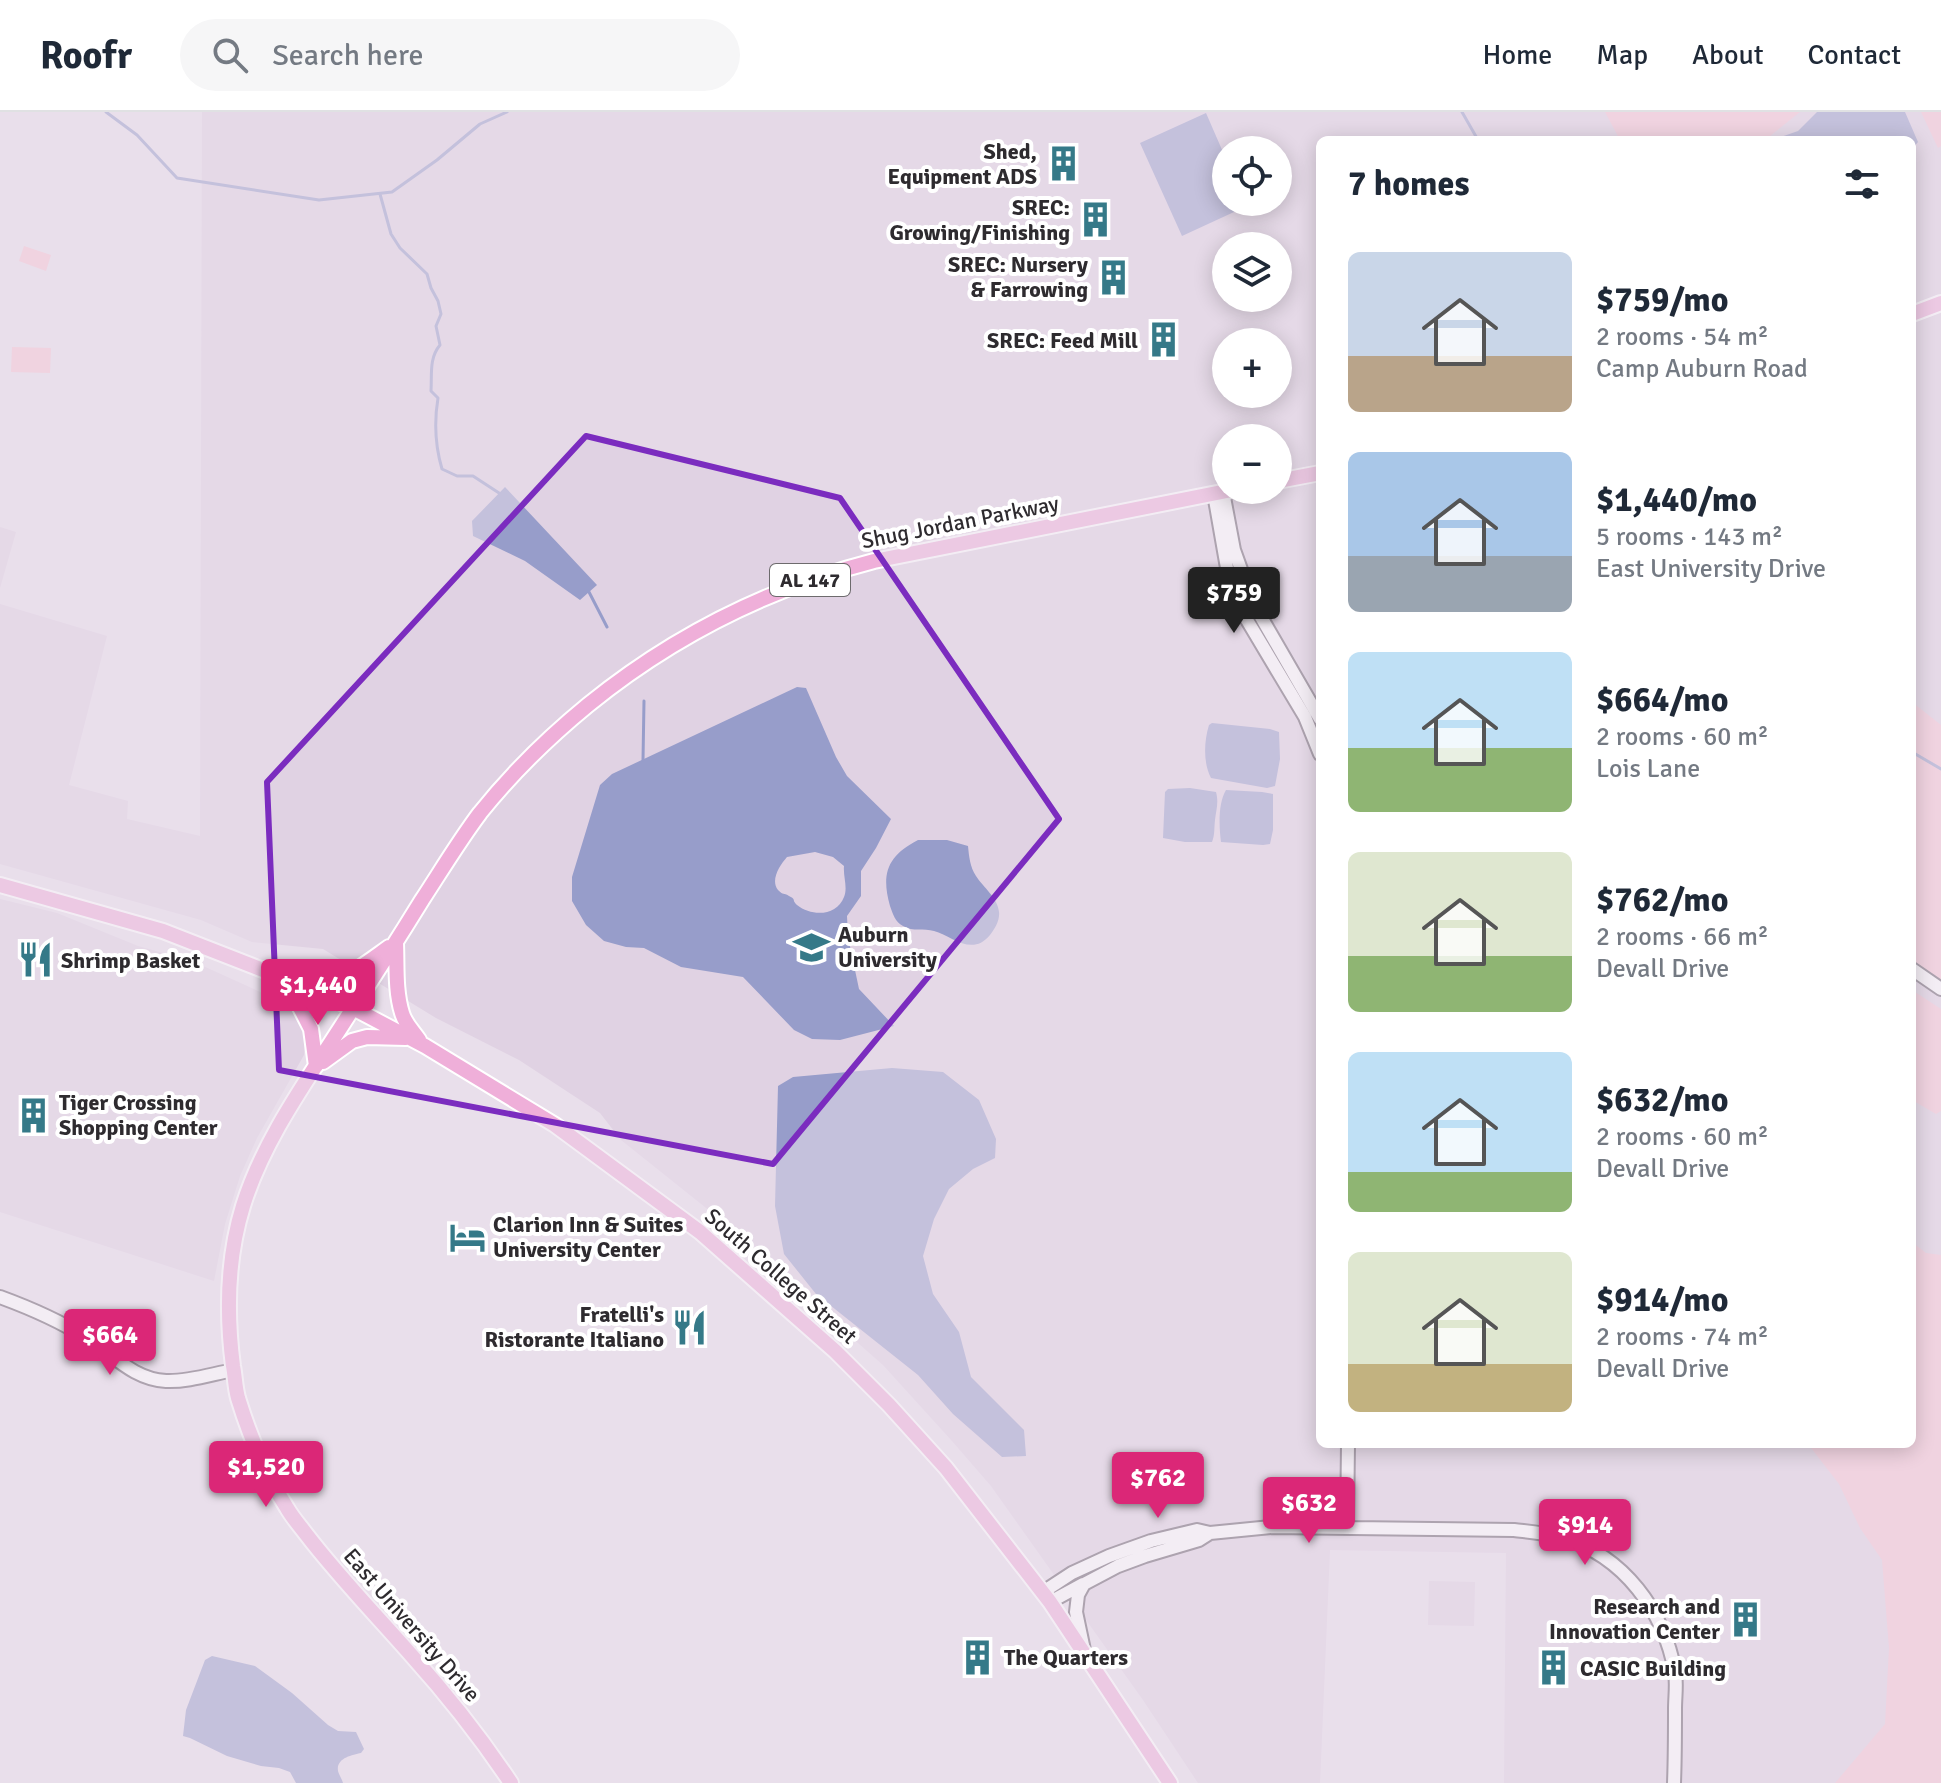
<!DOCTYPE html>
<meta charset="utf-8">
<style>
:root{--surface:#fff;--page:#f6f6f7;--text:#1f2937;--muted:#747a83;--line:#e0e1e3;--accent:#db2777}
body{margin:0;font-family:Signika,sans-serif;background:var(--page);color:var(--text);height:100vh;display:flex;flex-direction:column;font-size:30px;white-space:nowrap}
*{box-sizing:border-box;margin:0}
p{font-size:26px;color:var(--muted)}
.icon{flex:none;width:44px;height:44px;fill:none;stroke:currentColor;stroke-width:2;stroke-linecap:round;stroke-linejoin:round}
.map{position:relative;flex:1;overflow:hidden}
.details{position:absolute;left:1316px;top:24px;width:600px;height:1312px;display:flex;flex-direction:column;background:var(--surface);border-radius:12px;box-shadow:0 4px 20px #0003}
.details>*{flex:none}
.fabs{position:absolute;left:1212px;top:24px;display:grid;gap:16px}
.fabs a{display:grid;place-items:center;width:80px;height:80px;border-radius:50%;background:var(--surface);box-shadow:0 4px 20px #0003;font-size:40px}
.price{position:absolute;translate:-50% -68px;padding:0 18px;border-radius:8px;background:var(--accent);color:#fff;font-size:26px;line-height:52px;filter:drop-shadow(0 2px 4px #0008)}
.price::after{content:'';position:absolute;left:50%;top:48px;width:24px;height:18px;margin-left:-12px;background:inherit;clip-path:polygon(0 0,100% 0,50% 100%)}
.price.current{background:#222;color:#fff}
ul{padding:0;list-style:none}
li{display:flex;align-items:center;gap:24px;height:200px;padding:0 32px}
li span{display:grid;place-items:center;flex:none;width:224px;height:160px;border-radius:12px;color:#555}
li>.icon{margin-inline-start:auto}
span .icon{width:96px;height:96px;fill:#fffc;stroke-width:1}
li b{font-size:34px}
h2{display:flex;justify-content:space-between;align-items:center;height:96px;padding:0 32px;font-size:34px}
header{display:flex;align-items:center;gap:48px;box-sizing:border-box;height:112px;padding:0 40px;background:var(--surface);border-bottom:2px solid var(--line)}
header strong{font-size:38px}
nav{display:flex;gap:44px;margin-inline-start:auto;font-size:28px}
.search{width:560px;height:72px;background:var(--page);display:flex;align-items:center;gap:20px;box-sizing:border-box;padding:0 28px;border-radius:44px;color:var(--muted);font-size:30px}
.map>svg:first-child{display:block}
.built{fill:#e0d2e3;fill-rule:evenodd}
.green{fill:#f8c6d2}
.water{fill:#979dca;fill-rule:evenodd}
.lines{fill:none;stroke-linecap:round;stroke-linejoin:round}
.stream{stroke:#979dca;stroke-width:3}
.minor-casing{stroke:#645b66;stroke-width:16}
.major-casing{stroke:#fff;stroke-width:18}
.minor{stroke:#fff;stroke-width:12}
.major{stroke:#efafd9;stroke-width:14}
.marked{fill:none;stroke:#7b2cbf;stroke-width:6;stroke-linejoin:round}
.labels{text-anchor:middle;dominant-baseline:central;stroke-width:8;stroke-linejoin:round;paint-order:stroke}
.shield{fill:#fff;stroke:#6d6b6d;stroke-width:2}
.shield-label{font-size:20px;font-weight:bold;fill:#2e2b2f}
.poi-label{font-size:22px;font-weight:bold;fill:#2e2b2f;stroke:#fff;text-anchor:end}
.street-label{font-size:22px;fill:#2e2b2f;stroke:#fff}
</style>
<header>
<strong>Roofr</strong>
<div class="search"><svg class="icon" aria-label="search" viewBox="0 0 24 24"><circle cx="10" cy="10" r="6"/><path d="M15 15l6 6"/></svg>Search here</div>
<nav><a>Home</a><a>Map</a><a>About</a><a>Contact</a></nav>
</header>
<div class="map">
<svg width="1941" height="1671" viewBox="0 0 1941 1671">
<rect width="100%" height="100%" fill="#e9dfeb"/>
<!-- built -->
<path class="built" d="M202,0H1941V1671H1504L1506,1441L1330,1438L1320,1671H1198L1143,1588L991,1374L952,1329L883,1253L850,1224L780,1155L621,1028L600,1001L519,948L436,906L323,837L252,830L201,808L0,752V492L107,524L69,673L128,689L127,707L200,724ZM1320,28H1912V1332H1320ZM1226,38H1278V90H1226ZM1226,134H1278V186H1226ZM1226,230H1278V282H1226ZM1226,326H1278V378H1226Z
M0,415L16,420L0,476Z
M0,787L57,801L138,834L192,849L291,894L301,909L305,925L304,943L257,1026L240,1064L225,1112L214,1169L0,1100Z
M1429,1469L1475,1470L1474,1514L1428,1513Z"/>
<!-- green -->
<path class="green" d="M1605,0H1800L1765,28H1620Z
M1921,0H1941V34L1938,36Z
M24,134L51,143L46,159L19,149Z
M12,235L51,236L50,261L11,260Z
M1912,590L1941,613V874L1912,853Z
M1912,878L1941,897V999L1936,1002L1912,988Z
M1912,1130L1926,1141L1941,1143V1671H1835L1885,1612L1889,1536L1882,1448L1860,1416L1839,1372L1808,1332H1912Z"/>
<!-- water -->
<path class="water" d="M1817,0H1905L1918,30L1912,37V28H1772L1798,19Z
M1206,1L1226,47V90H1245L1247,94L1182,124L1140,31Z
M505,375L597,473L580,488L525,449L473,424L472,409Z
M797,575L806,576L836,645L847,664L891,707L876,736L861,759V784L847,804L848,825L859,877L894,914L840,928L812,927L794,918L743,865L681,855L644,836L626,835L604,829L586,813L572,789V765L600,673L612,662ZM815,740L833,745L844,754C843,765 848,775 844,785C837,804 812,805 797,793C791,787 797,788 789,784C783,780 784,784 778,778C770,768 780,753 787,745Z
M1212,611L1270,617L1279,620L1280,647L1275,674L1267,676L1211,666C1203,651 1204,629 1209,613Z
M1190,676L1216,680C1219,691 1216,698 1215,708C1214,716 1215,723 1212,730H1185L1163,726L1165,680L1168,677Z
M1226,678L1262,680L1273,682V718L1270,732L1263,733L1221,730C1219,715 1218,691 1226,678Z
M918,728H947L968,734C969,744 970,755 976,764C983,775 998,786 999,800C1000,808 995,817 990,823C972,845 952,824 934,819C924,816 913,820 903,814C895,810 893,802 890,794C881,762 887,744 918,728Z
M892,956L943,960L979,988L996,1027L995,1046L973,1057L949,1077L934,1107L923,1144L933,1182L959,1220L971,1265L1024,1318L1026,1344L1002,1345L953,1302L918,1263L816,1182L784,1142L775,1094L778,974L793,965Z
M212,1544L255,1554L292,1581L328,1613L338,1619L356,1620L364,1637L361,1641C352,1643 336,1646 338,1659C339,1663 342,1667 343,1671H296L290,1660L279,1656L261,1654L227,1644L190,1626L183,1624L186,1598L205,1548Z"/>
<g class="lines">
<!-- stream -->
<path class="stream" d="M106,0L137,23L177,66L319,88L392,80L437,48L480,12L507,0
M1462,0L1478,28
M380,82L391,122L400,136L427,162L431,176L438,189L441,202L436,214L440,233C429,246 432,262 431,279L438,286C434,310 435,333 442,357L457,364H473L499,381
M589,480L607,515
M1912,640L1941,657
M643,648L644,589"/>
<defs>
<path id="minor" d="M1223,380L1234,438L1253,491L1320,607
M1214,382L1227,456L1236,484L1247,508L1305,605L1320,642
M1912,857L1941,877
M0,1185C30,1196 58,1208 85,1225C112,1241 132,1267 166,1269C188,1270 212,1262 234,1258
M1347,1416L1348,1332
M1043,1480L1072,1461L1109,1444L1151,1429L1197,1418L1210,1421L1271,1415L1514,1418C1531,1420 1547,1421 1563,1426C1624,1444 1664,1499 1675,1560C1677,1572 1675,1585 1675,1597C1675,1622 1675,1646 1674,1671
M1050,1490L1083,1472
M1084,1538L1076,1500L1078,1483L1084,1472L1118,1454L1145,1444L1199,1428L1210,1421"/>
<path id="major" d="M1912,202L1941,191
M1278,369L1320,361
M0,773L163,819L263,858L353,896L425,934L555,1013L700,1120L835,1239L889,1293L946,1356L1050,1490L1170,1671
M396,831C397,853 395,879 402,901C405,912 413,919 419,928
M286,868L311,917L316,954
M296,868C345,870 351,862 389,835
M323,950L352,929L367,925L406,926
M511,1671C481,1626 448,1584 412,1544C376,1503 339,1465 306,1422C300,1414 292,1405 287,1396C265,1362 250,1325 238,1286C235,1275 235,1264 233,1254C226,1200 227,1146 243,1094C264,1026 310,964 348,904C373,866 398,827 422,788C441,759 459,729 480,701C512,661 549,625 588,593C673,524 769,476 874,449L1232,378"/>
</defs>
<!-- minor casing -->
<use href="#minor" class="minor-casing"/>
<!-- major casing -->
<use href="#major" class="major-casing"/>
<!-- minor -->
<use href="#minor" class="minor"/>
<!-- major -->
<use href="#major" class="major"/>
</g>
<!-- marked area -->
<path d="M0 0H1941V1671H0ZM586,324L840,386L1059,707L773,1052L279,958L267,670Z" fill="#e9dfeb" fill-opacity=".55" fill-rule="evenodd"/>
<path class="marked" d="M586,324L840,386L1059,707L773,1052L279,958L267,670Z"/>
<!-- icons -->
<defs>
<symbol id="building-bare" viewBox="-9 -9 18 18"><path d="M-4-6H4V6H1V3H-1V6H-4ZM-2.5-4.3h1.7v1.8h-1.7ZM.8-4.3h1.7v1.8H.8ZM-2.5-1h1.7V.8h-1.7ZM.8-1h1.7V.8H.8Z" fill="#357988" stroke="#fff" stroke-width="2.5" paint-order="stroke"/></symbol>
<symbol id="university-bare" viewBox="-9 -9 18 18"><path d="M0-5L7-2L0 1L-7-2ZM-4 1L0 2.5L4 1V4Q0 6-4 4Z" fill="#357988" stroke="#fff" stroke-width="2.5" paint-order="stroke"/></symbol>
<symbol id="restaurant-bare" viewBox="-9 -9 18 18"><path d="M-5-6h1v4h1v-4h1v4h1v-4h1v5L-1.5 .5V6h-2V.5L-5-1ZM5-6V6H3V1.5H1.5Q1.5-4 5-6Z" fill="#357988" stroke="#fff" stroke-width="2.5" paint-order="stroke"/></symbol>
<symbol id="hotel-bare" viewBox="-9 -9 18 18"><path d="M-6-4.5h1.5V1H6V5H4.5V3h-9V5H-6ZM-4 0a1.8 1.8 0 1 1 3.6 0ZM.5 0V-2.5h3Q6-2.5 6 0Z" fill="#357988" stroke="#fff" stroke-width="2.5" paint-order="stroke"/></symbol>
</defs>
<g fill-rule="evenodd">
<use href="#building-bare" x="1038" y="26" width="51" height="51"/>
<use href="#building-bare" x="1070" y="82" width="51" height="51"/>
<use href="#building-bare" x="1088" y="140" width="51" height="51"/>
<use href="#building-bare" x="1138" y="202" width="51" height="51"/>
<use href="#university-bare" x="786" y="810" width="51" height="51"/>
<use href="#restaurant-bare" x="10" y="822" width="51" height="51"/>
<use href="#building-bare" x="8" y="978" width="51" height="51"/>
<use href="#hotel-bare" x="442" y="1100" width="51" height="51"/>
<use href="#restaurant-bare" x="664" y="1190" width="51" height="51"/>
<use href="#building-bare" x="1720" y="1482" width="51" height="51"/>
<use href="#building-bare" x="952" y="1520" width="51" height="51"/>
<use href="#building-bare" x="1528" y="1530" width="51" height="51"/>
</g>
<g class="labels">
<!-- shield labels -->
<rect class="shield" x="770" y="452" width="80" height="32" rx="6"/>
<g class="shield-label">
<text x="810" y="468">AL 147</text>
</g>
<!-- poi labels -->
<g class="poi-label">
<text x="1037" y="39">Shed,<tspan x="1037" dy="25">Equipment ADS</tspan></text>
<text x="1070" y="95">SREC:<tspan x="1070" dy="25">Growing/Finishing</tspan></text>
<text x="1088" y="152">SREC: Nursery<tspan x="1088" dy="25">&amp; Farrowing</tspan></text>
<text x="1138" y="228">SREC: Feed Mill</text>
<text x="838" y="822" text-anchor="start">Auburn<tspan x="838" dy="25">University</tspan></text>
<text x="61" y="848" text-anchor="start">Shrimp Basket</text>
<text x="59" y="990" text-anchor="start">Tiger Crossing<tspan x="59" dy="25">Shopping Center</tspan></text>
<text x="493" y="1112" text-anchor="start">Clarion Inn &amp; Suites<tspan x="493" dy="25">University Center</tspan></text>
<text x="664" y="1202">Fratelli's<tspan x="664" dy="25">Ristorante Italiano</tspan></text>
<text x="1720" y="1494">Research and<tspan x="1720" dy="25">Innovation Center</tspan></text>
<text x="1004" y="1545" text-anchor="start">The Quarters</text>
<text x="1580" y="1556" text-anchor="start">CASIC Building</text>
</g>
<!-- street labels -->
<g class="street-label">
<text transform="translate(960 410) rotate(-11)">Shug Jordan Parkway</text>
<text transform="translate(781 1164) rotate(41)">South College Street</text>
<text transform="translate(412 1513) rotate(49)">East University Drive</text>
</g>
</g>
</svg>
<div class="fabs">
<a><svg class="icon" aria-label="locate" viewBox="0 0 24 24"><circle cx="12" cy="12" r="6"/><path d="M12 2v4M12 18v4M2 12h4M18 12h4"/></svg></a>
<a><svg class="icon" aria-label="layers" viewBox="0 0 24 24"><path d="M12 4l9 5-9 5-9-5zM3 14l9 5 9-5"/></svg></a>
<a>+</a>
<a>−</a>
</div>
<b class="price current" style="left:1234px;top:523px">$759</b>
<b class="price" style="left:318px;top:915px">$1,440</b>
<b class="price" style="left:110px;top:1265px">$664</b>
<b class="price" style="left:266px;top:1397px">$1,520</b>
<b class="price" style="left:1158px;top:1408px">$762</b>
<b class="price" style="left:1309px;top:1433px">$632</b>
<b class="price" style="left:1585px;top:1455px">$914</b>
<section class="details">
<h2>7 homes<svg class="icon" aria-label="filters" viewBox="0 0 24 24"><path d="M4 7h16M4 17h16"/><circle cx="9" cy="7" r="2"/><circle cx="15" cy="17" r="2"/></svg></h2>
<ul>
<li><span style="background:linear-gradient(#c9d6e8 65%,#b9a48a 0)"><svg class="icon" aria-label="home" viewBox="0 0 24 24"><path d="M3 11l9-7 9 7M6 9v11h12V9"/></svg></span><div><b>$759/mo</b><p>2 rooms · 54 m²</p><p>Camp Auburn Road</p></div></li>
<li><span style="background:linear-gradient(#a9c7e8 65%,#9aa5b1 0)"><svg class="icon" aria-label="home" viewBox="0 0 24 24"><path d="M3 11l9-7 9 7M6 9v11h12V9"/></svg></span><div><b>$1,440/mo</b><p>5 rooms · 143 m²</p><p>East University Drive</p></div></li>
<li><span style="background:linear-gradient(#bfe0f5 60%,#8fb573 0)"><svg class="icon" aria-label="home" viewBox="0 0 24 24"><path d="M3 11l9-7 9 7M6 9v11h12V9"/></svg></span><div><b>$664/mo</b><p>2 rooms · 60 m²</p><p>Lois Lane</p></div></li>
<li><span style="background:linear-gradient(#dfe7d0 65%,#8fb573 0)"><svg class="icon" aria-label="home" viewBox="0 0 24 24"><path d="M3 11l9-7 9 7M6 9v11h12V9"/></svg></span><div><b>$762/mo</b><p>2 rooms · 66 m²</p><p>Devall Drive</p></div></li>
<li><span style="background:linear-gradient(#bfe0f5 75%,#8fb573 0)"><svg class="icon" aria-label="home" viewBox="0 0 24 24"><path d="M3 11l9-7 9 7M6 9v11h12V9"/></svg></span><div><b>$632/mo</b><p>2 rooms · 60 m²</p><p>Devall Drive</p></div></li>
<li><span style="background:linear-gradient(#dfe7d0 70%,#c2b280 0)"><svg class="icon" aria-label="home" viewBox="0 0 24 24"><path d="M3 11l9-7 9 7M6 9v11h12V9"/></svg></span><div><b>$914/mo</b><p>2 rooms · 74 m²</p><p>Devall Drive</p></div></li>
</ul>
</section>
</div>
